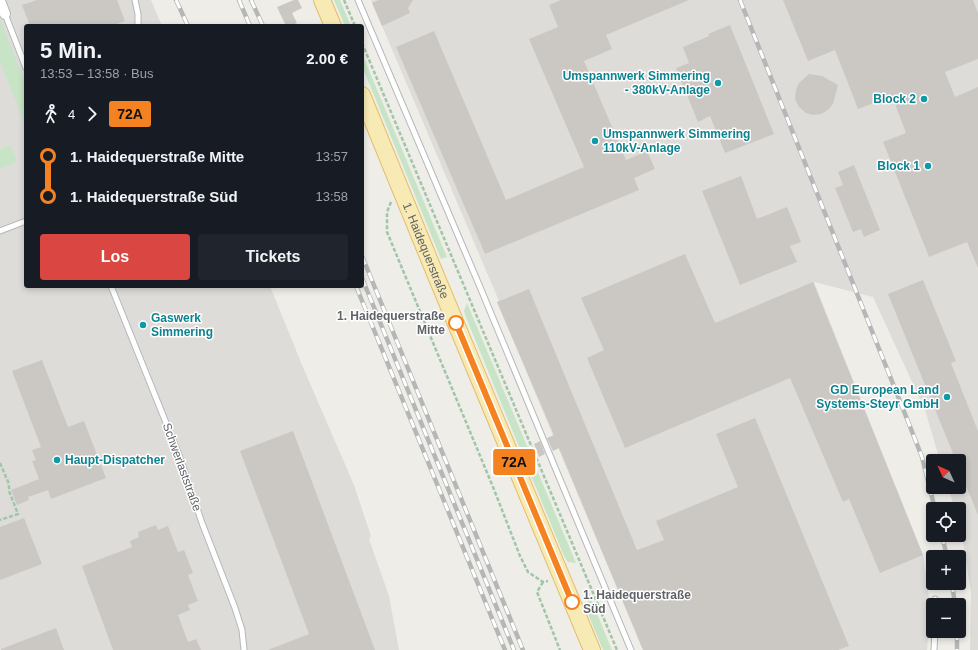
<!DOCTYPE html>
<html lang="de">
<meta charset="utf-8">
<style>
body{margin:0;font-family:Arial,sans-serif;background:#20242c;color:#f1f3f6;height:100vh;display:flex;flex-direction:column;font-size:15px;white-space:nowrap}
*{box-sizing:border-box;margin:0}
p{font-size:13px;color:#9ea1a6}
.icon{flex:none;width:22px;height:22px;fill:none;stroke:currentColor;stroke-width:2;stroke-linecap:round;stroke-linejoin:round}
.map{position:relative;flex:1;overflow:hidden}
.details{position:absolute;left:24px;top:24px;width:340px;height:264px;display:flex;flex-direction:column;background:#171b24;border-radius:4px;box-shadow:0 2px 6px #0003}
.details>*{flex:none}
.badge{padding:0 8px;border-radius:3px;font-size:14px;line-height:26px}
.needle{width:26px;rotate:314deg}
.fabs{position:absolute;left:926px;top:454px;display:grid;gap:8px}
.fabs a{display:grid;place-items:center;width:40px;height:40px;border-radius:4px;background:#171b24;box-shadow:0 2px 6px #0003;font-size:20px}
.map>.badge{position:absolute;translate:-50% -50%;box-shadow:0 0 0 2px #fff}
.legs{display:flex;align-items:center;gap:6px;height:44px;padding:0 16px;font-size:13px}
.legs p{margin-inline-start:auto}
.summary{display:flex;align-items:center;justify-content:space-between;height:68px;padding:0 16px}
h1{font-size:22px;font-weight:700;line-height:30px}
.action{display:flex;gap:8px;margin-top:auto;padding:8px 16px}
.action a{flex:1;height:46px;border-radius:4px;background:#da4642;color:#fff;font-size:16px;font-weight:700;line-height:46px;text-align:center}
.action a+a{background:#20242c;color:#f1f3f6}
ul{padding:0 16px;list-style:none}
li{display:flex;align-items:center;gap:14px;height:40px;font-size:15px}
li i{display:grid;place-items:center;width:6px;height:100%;margin:0 5px;background:currentColor}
li i::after{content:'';width:10px;height:10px;margin:-5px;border:3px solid;border-radius:50%;background:#171b24}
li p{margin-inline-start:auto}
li:first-child i{background:linear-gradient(#0000 50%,currentColor 0)}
li:last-child i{background:linear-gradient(currentColor 50%,#0000 0)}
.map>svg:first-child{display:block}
.industrial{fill:#dedcd9}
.green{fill:#c8e4c6}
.building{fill:#cbc8c4}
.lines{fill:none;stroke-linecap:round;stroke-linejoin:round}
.lane-casing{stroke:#b4b7ba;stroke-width:7}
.street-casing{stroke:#b4b7ba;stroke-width:12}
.primary-casing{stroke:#e5bd6a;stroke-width:18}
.path{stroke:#a0c5a9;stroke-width:2.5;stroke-dasharray:4 2;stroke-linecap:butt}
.lane{stroke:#fff;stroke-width:5}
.street{stroke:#fff;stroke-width:10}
.primary{stroke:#f8eab4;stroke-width:16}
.rail-casing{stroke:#b5b6b6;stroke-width:4.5}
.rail{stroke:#fff;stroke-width:3;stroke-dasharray:9;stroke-linecap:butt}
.line-1-casing{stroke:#fff;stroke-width:9}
.line-1{stroke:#f58220;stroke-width:6}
.culture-dot{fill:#0f9aa8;stroke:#fff;stroke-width:1.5}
.stop-1-dot{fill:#fff;stroke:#f58220;stroke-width:2}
.labels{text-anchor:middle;stroke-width:3;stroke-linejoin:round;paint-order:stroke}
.culture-label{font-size:12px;font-weight:bold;fill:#0d838f;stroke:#fff;text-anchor:end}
.street-label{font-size:12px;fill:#5f6266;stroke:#fff}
.stop-label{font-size:12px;font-weight:bold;fill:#5f6266;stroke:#fff;text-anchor:end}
</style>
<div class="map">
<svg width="978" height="650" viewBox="0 0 978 650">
<rect width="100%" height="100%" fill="#efede7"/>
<!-- industrial -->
<path class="industrial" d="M0 0H151L162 26H26V286H270L302 365 354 485 371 536 369 539 389 596 399 650H0Z
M371 0H978V650H970L971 593 962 534 959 524V509H955L948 487H959V461H940L925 410 873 297 814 282 923 555 928 589 930 614 927 650H643L497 302 499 301Z"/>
<!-- green -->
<path class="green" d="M334 0H340L351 26H345Z
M0 19 26 85V128L0 61Z
M363 56 447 257 441 259 362 66V58Z
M11 145 17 162 0 168V149Z
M467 303 576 563 568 562 564 556 465 315 464 311Z
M589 594 612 650H603L586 609 590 607 586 596Z"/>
<!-- building -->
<path class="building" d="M37 0H117L125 21 111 26H30L22 5Z
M294 0H298L302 8 292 13 297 23 291 26H286L277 7Z
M379 0H413L408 8 410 13 382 26 372 3Z
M561 0H689L606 35 612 49 584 61 626 160 647 151 655 169 634 178 639 190 485 254 396 47 434 31 506 200 584 167 529 39 558 27 549 5Z
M783 0H973L978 13V59L945 72 955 97 978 87V268L967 242 929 257 883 142 906 133 892 96 858 109 835 50 808 61Z
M730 25 774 134 725 153 710 116 698 122 676 68 689 63 683 47 709 36 708 34Z
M809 74 822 76 838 85 833 104 828 110 821 114 813 115 806 113 799 107 795 99 796 90 799 83Z
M854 165 880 230 864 237 861 229 853 232 835 188 843 185 838 172Z
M741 176 757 219 787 207 801 242 790 246 797 262 740 285 702 191Z
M685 254 715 323 813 282 923 555 880 573 849 499 843 502 790 378 625 448 587 358 604 350 581 298Z
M923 280 956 361 951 363 978 431V515L959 469V461H956L888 294Z
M529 289 637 550 664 540 656 521 738 487 716 434 755 418 849 646 838 650H643L559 448 553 451 547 438 554 435 497 302Z
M42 360 68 427 84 421 106 478 51 499 48 490 28 497 29 500 17 505 11 490 39 479 32 461 36 460 32 450 41 447 12 371Z
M293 431 375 650H268L309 634 240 451Z
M540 441 545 454 539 457 534 444Z
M24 518 42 564 0 580V527Z
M156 525 158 530 168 526 178 552 184 550 193 573 188 575 198 601 188 605 190 610 178 615 188 642 196 639 201 650H113L82 566 132 547 130 541 139 537 138 532Z
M56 628 64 650H1V649Z"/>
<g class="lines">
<defs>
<path id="lane" d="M135 0 138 14V26
M358 0 480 287 631 650
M5 14 26 68
M0 231 26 221
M111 286 179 455 202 523 235 608 242 630 244 650
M935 605V599
M934 650 935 631"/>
<path id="street" d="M0 1 5 14"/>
<g id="primary">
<path d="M322 0 333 26"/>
<path id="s1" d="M362 95 434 271 592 650"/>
</g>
</defs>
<!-- lane casing -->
<use href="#lane" class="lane-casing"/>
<!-- street casing -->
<use href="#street" class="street-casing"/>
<!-- primary casing -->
<use href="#primary" class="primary-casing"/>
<!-- path -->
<path class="path" d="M344 0 355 26
M362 43 617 650
M391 202 387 212V232L493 487 520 556 528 572 543 582 548 581
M0 463 9 484V491L18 514 0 520
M543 582 537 592 560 650"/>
<!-- lane -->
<use href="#lane" class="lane"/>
<!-- street -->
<use href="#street" class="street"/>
<!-- primary -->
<use href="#primary" class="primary"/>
<defs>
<path id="rail" d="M176 0 188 26
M239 0 250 26
M251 0 263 26
M740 0 911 429 922 457 935 509
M362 256 523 650
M362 278 514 650
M356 286 505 650
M942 535 947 557
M952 583 955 605
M957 631V650"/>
</defs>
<!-- rail casing -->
<use href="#rail" class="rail-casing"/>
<!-- rail -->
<use href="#rail" class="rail"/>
</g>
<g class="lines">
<defs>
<path id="line-1" d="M456 323 572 602"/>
</defs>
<!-- line-1 casing -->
<use href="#line-1" class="line-1-casing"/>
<!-- line-1 -->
<use href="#line-1" class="line-1"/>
</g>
<!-- markers -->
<g class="culture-dot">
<circle cx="718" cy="83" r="4"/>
<circle cx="924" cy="99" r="4"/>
<circle cx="595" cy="141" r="4"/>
<circle cx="928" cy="166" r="4"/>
<circle cx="143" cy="325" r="4"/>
<circle cx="947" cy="397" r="4"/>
<circle cx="57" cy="460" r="4"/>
</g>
<g class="stop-1-dot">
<circle cx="456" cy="323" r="7"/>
<circle cx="572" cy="602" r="7"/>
</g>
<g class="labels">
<!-- culture labels -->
<g class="culture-label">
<text x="710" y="80">Umspannwerk Simmering<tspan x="710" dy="14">- 380kV-Anlage</tspan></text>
<text x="916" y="103">Block 2</text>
<text x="603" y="138" text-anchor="start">Umspannwerk Simmering<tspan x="603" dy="14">110kV-Anlage</tspan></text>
<text x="920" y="170">Block 1</text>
<text x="151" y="322" text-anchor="start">Gaswerk<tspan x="151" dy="14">Simmering</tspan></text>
<text x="939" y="394">GD European Land<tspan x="939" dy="14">Systems-Steyr GmbH</tspan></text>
<text x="65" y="464" text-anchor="start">Haupt-Dispatcher</text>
</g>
<!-- street labels -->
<g class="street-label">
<text dy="4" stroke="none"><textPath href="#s1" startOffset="168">1. Haidequerstraße</textPath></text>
<text transform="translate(182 467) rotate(70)" y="4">Schwerlaststraße</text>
</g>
<!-- stop labels -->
<g class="stop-label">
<text x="445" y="320">1. Haidequerstraße<tspan x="445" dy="14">Mitte</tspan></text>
<text x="583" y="599" text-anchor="start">1. Haidequerstraße<tspan x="583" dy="14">Süd</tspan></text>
</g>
</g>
</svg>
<div class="fabs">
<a><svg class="needle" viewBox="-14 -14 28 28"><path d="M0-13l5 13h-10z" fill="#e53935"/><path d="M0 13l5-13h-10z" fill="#9ea1a6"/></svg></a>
<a><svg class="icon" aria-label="locate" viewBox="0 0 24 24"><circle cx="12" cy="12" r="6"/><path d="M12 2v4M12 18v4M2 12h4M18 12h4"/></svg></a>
<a>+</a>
<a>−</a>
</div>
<b class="badge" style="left:514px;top:462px;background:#f58220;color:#111">72A</b>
<section class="details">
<div class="summary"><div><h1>5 Min.</h1><p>13:53 – 13:58 · Bus</p></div><b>2.00 €</b></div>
<div class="legs"><svg class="icon" aria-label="walk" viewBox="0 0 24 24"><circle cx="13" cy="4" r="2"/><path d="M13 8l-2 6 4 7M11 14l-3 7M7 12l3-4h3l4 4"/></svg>4<svg class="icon" aria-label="forward" viewBox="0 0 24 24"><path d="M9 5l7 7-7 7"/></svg><b class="badge" style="background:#f58220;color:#111">72A</b></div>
<ul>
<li><i style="color:#f58220"></i><b>1. Haidequerstraße Mitte</b><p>13:57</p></li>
<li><i style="color:#f58220"></i><b>1. Haidequerstraße Süd</b><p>13:58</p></li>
</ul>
<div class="action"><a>Los</a><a>Tickets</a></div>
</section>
</div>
